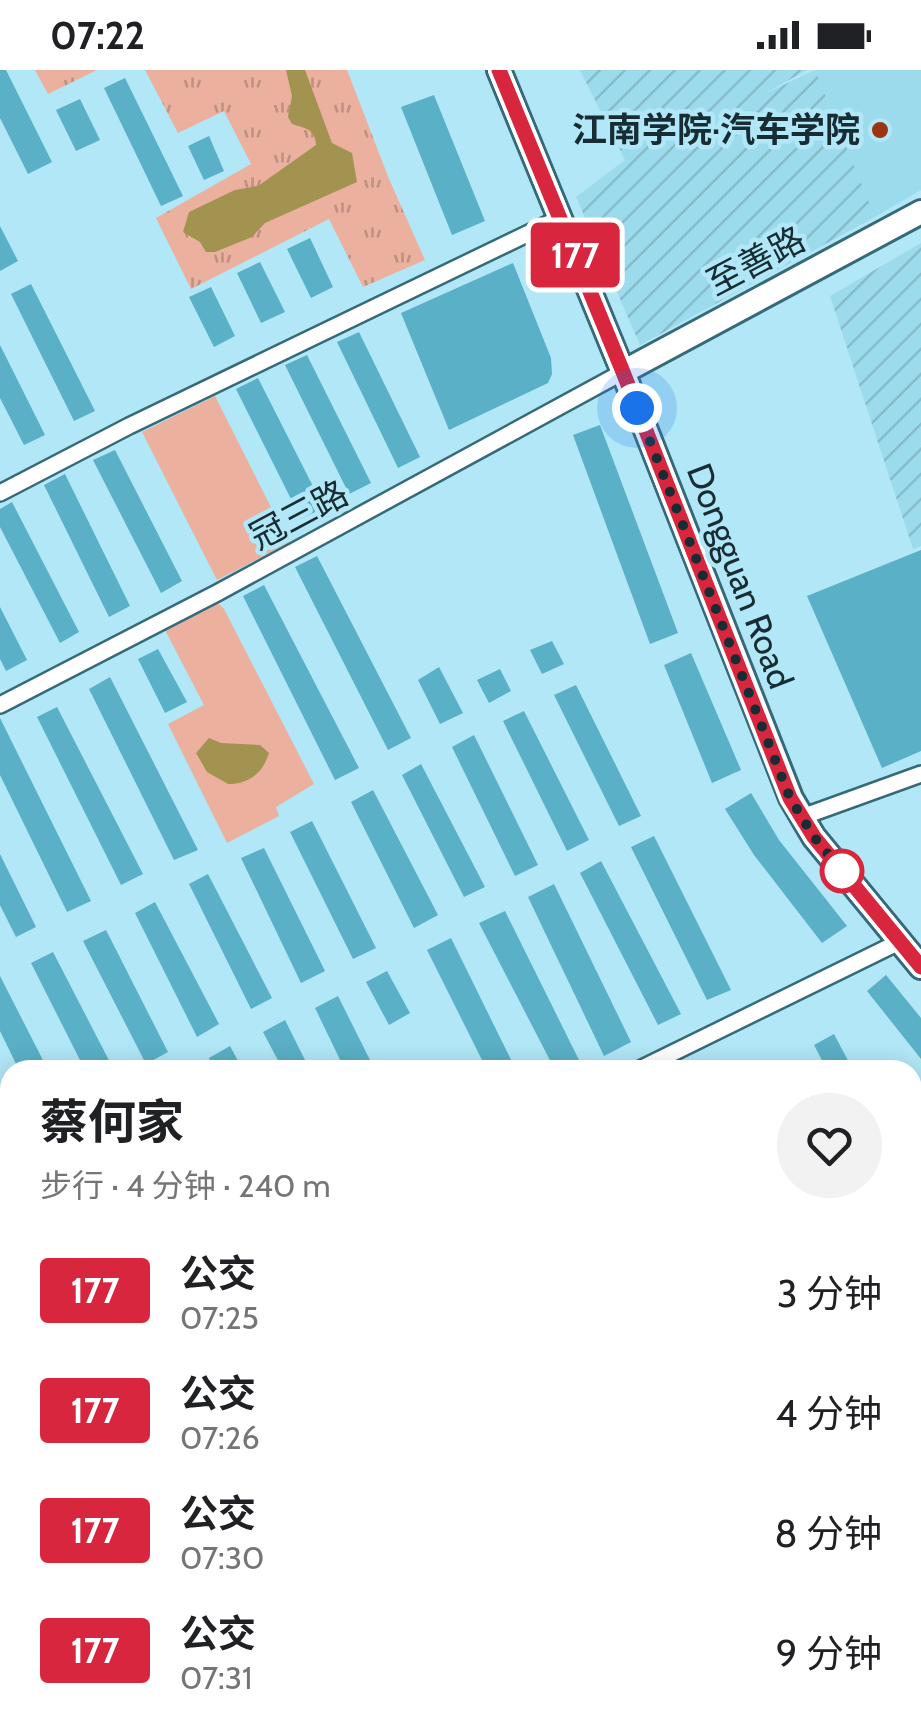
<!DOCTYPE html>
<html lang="zh">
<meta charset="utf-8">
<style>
body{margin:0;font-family:Cabin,"Noto Sans SC",sans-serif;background:#f2f2f2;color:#202124;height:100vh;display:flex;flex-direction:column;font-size:38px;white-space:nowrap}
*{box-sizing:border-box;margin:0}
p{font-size:32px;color:#757577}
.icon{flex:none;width:55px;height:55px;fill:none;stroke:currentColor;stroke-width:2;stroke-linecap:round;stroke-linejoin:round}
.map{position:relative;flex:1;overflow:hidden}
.drawer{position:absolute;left:0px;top:990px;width:922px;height:672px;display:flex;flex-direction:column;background:#fff;border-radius:30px 30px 0 0;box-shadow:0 5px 25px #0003}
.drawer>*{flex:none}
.badge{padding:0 20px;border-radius:8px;font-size:35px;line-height:65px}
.you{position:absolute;width:50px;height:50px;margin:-25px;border:8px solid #fff;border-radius:50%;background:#1a73e8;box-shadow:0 0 0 15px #1a73e833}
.map>.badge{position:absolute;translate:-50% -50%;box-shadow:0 0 0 5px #fff}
.round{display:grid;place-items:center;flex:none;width:105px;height:105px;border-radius:52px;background:#f2f2f2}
.headline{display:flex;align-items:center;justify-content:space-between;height:170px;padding:0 40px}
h1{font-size:48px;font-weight:700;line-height:75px}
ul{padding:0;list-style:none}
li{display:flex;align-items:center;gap:30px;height:120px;padding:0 40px}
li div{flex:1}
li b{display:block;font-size:38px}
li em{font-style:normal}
li .badge{min-width:110px;font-weight:700;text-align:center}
.status{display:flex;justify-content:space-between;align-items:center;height:70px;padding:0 50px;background:#fff;direction:ltr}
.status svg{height:28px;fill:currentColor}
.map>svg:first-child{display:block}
.built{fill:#9cdbec}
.industrial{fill:url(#industrial-furrows)}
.green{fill:#ebb09e}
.park{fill:url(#park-tufts)}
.water{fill:#a29351}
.building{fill:#5ab0c6}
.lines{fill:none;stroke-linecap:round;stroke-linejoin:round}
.street-casing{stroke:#376a78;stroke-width:20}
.secondary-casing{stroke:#376a78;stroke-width:28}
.street{stroke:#fff;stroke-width:15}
.secondary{stroke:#fff;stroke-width:22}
.line-casing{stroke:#fff;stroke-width:22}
.line{stroke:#d7263d;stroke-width:15}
.walk{stroke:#172d33;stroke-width:10;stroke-dasharray:0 18}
.poi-dot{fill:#9b3413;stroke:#b1e7f6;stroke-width:4}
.stop-dot{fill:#fff;stroke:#d7263d;stroke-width:5}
.labels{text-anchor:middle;stroke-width:9;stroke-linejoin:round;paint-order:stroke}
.poi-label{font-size:35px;font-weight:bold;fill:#172d33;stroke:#b1e7f6;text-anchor:end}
.street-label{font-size:35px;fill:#172d33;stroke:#b1e7f6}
</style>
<div class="status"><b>07:22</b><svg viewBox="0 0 49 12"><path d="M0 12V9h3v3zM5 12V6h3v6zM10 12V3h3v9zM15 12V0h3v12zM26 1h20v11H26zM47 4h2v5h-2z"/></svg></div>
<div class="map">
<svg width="921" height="1662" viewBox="0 0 921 1662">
<defs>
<pattern id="industrial-furrows" width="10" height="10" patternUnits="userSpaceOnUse" patternTransform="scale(2.5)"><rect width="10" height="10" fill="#9cdbec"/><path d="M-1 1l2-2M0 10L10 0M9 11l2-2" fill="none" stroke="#86bccb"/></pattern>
<pattern id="park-tufts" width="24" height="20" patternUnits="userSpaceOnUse" patternTransform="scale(2.5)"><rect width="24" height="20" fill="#ebb09e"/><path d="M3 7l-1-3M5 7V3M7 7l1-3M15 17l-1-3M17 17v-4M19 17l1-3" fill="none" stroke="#bd9081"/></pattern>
</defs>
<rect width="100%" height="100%" fill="#b1e7f6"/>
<!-- built -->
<path class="built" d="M815 0H921V120L875 147Z"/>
<!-- industrial -->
<path class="industrial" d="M580 0H807L762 25 815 0 875 147 640 275 576 127 625 90Z
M921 173V476L913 479 830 226Z"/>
<!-- green -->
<path class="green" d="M215 326 289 473 217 510 142 362Z
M217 532 224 539 314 714 276 737 279 746 227 773 168 654 204 635 165 560Z
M921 1301V1450L915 1452 912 1449V1305Z"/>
<!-- park -->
<path class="park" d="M35 0H97L48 24Z
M145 0H347L389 109 425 190 363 217 329 149 191 219 156 148 251 94 224 41 178 63Z"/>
<!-- water -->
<path class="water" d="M286 0H305L332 73 352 83 357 112 265 153 252 167 215 182H206L200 172 183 162 189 142 235 120 258 116 316 75C315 58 306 59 292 54L288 47 292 26Z
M209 668 221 673 260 675 269 683C263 703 249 714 228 714L207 702 196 683Z"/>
<!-- building -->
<path class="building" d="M0 0H6L52 92 28 104 0 48Z
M125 8 183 126 161 136 104 18Z
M434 25 485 151 452 165 401 37Z
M80 29 100 70 76 81 56 40Z
M209 66 224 101 204 110 188 76Z
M0 156 18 191 0 201Z
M310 168 333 217 311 228 287 179Z
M260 192 285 242 261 253 237 203Z
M513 193 551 288 552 304 548 313 449 360 401 243Z
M31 214 95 341 74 351 11 224Z
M211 217 235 266 214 277 189 227Z
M359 262 420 387 398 398 337 272Z
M0 275 45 365 24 375 0 328Z
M307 285 371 413 349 424 285 295Z
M258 308 324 438 301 449 236 319Z
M600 355 678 563 650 574 573 365Z
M115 380 182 511 161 523 93 390Z
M65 404 130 536 109 547 44 415Z
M12 432 79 562 60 573 0 457V439Z
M921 480V681L882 698 807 526Z
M317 486 411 668 388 680 295 497Z
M264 515 359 698 335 710 243 526Z
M0 537 27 590 6 601 0 589Z
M552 571 564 594 542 604 530 580Z
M158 579 187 632 165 643 138 589Z
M691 583 741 700 712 713 664 595Z
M439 597 463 643 440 654 418 610Z
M500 599 511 621 489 633 477 610Z
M110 607 198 780 174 790 89 619Z
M576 615 641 746 619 756 554 625Z
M57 637 143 804 121 815 37 647Z
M524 641 589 770 567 781 503 651Z
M0 648 91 831 67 842 0 705Z
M474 665 538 795 515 806 452 677Z
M421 694 485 817 464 827 402 705Z
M373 720 438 845 414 858 351 732Z
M751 723 779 770 847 856 822 873 754 785 725 739Z
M312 751 376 878 353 889 290 762Z
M654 766 731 920 707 930 631 777Z
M264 778 325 901 301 913 241 788Z
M0 784 36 857 16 867 0 835Z
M601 791 681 944 658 955 580 803Z
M208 804 272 928 251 939 189 814Z
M554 814 631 972 604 986 528 827Z
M155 832 219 954 197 967 135 843Z
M505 841 582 996 574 1000H555L479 853Z
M106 860 168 982 146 994 83 871Z
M451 868 516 1000H487L427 880Z
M53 882 114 1000H85L31 893Z
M387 901 410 943 389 955 366 912Z
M886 905 921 948V989L867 921Z
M0 906 48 1000H19L0 961Z
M338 926 375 1000H345L315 938Z
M285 950 310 1000H283L263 962Z
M834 964 853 1000H827L814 975Z
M230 976 243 1000H215L209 988Z"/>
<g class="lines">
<defs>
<path id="street" d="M0 423 129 356 560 148
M0 635 217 523 623 302
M802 747 921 704
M638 1000 901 871
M912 1609 921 1620"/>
<path id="secondary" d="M499 0 623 302 791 728 814 767 921 897
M623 302 921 142
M912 1248 921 1244
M912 1270 921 1266
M467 1652 473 1662
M490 1652 496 1662
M95 1662 112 1652
M135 1662 152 1652"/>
</defs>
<!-- street casing -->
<use href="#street" class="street-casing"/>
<!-- secondary casing -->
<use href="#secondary" class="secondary-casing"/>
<!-- street -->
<use href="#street" class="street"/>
<!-- secondary -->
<use href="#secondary" class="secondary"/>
</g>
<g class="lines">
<defs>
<path id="line" d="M499 0 623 302 790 728 814 767 921 897"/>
</defs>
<!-- line casing -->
<use href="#line" class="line-casing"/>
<!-- line -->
<use href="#line" class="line"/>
<!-- walk -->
<path class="walk" d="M637 338 790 728 814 767 842 801"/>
</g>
<!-- markers -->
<circle class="poi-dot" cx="880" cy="60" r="10"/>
<circle class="stop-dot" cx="842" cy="801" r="20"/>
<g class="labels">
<!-- poi labels -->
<g class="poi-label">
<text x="860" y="72">江南学院·汽车学院</text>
</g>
<!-- street labels -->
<g class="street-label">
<text transform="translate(756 191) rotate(-28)" y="12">至善路</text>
<text transform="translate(299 445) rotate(-28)" y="12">冠三路</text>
<text transform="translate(740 506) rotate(69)" y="12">Dongguan Road</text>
</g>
</g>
</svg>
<div class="you" style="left:637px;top:338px"></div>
<b class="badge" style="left:575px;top:185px;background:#d7263d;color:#fff">177</b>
<section class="drawer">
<div class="headline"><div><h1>蔡何家</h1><p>步行 · 4 分钟 · 240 m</p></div><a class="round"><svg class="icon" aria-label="heart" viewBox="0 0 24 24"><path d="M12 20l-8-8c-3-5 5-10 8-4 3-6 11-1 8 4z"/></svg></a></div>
<ul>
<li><span class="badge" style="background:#d7263d;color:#fff">177</span><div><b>公交</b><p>07:25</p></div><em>3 分钟</em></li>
<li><span class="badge" style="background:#d7263d;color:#fff">177</span><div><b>公交</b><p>07:26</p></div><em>4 分钟</em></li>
<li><span class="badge" style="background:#d7263d;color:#fff">177</span><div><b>公交</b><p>07:30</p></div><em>8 分钟</em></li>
<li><span class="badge" style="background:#d7263d;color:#fff">177</span><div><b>公交</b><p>07:31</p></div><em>9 分钟</em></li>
</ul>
</section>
</div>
